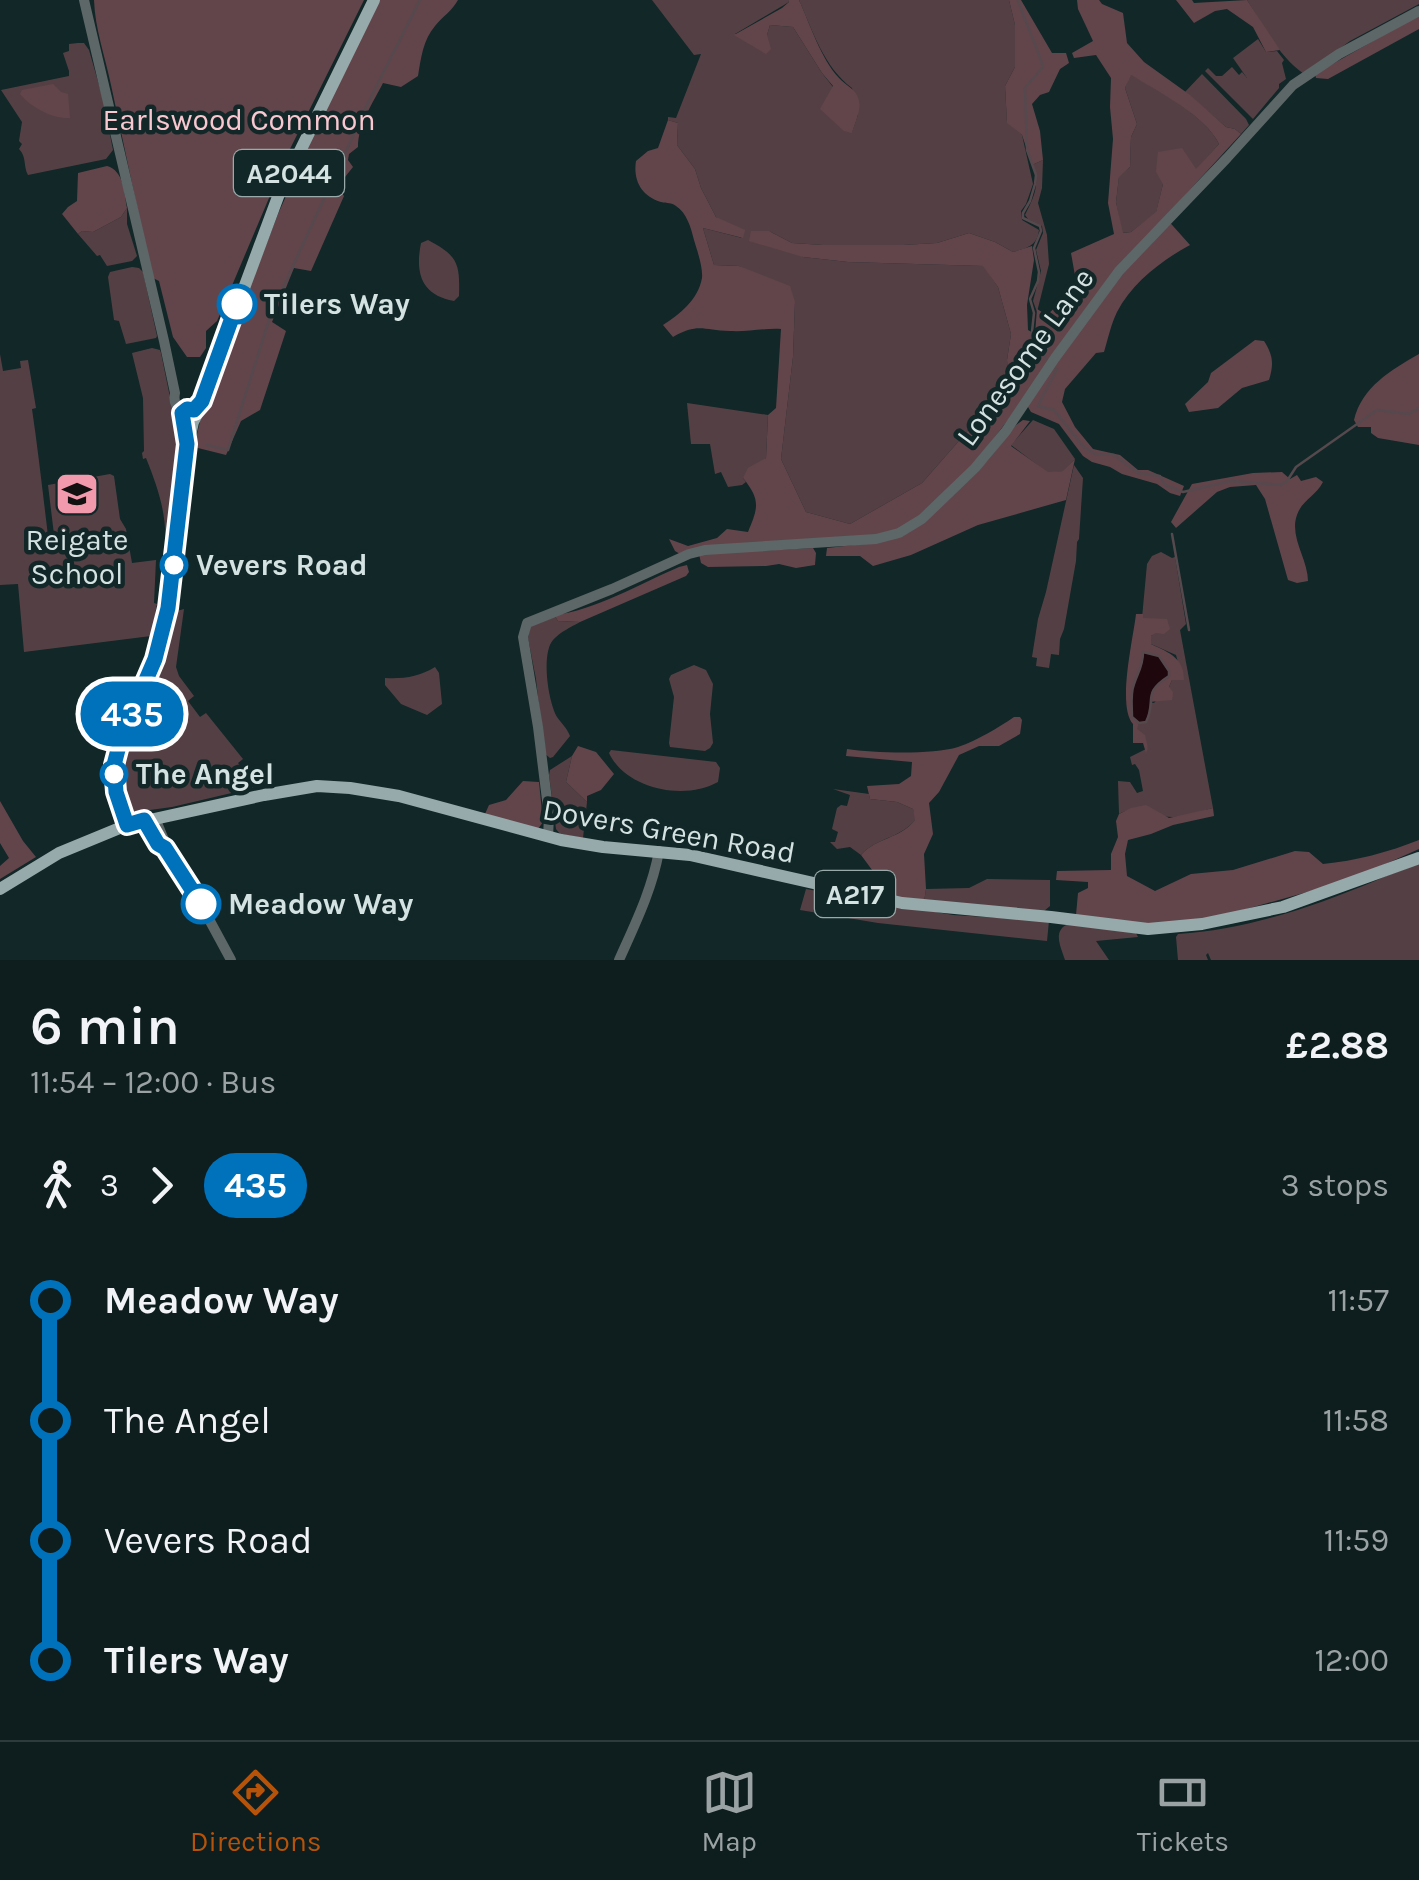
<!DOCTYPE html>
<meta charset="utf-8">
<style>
body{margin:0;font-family:Karla,sans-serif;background:#172627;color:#f1f3f6;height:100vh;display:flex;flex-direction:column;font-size:38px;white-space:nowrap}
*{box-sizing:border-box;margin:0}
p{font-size:32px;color:#9ba2a4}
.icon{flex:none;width:55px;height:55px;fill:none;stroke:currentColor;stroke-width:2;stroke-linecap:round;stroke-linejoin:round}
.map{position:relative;height:960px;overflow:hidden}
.drawer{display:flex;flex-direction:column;background:#0e1d1e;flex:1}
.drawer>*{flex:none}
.badge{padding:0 20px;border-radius:32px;font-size:35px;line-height:65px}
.map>.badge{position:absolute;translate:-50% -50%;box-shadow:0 0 0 5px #fff}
.legs{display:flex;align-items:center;gap:15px;height:110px;padding:0 30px;font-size:32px}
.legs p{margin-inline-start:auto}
.head{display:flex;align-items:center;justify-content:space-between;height:170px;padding:0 30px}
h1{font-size:55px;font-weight:600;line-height:75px}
ul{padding:0 30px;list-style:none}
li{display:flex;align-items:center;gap:35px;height:120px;font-size:38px}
li i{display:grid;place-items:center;width:15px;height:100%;margin:0 12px;background:currentColor}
li i::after{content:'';width:25px;height:25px;margin:-12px;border:8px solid;border-radius:50%;background:#0e1d1e}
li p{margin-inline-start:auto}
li:first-child i{background:linear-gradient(#0000 50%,currentColor 0)}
li:last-child i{background:linear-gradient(currentColor 50%,#0000 0)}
.dock{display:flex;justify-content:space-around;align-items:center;height:140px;border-top:2px solid #2e3b3c;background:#0e1d1e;font-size:28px;color:#9ba2a4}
.dock a{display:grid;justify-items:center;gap:5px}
.dock .selected{color:#b45309}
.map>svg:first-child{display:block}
.green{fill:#544044}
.forest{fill:#62454b;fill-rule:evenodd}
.water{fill:#1e070d;stroke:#55494d;stroke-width:2.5}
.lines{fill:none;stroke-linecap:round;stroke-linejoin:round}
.stream{stroke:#55494d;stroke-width:2.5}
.tertiary{stroke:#5d6767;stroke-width:10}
.primary{stroke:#96aaab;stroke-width:12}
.line-1-casing{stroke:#fff;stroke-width:22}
.line-1{stroke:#0072bc;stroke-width:15}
.stop-1-dot{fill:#fff;stroke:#0072bc;stroke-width:5}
.labels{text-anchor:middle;stroke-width:9;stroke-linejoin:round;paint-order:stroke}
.shield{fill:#122728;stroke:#9aaaaa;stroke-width:2.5}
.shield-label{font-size:28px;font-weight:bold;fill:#d5e2e2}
.park-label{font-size:30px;fill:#f8c7d0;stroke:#122728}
.stop-label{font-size:30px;font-weight:bold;fill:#d5e2e2;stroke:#122728;text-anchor:start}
.street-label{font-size:30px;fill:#d5e2e2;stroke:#122728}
.poi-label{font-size:30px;fill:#d5e2e2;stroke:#122728}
</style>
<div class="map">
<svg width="1419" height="960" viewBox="0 0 1419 960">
<rect width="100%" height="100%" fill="#122728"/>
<!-- green -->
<path class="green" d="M652 0H788L789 2 735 34 767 35 770 25 793 27 822 73 833 87 852 132 858 115 852 88C824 67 813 32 799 0H1009L1015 25V67L1005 86 1007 122 1022 135 1033 184 1026 204 1021 211 1022 220 1039 230C1037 246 1027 248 1013 252L995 242 969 233 937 243 903 245H823L792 243 769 231 803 257 848 262 984 266 998 287 1011 334 1007 360 1009 388 1007 401 979 418 922 483 850 524 806 512 781 459 793 357 795 302 739 266 714 265 703 228 742 238 716 217 701 188 695 169 677 145 678 123 668 120V117L676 118 701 54 694 55Z
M1247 0H1419V4L1350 41 1304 74C1279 57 1263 25 1247 0Z
M1258 39 1266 52 1277 51 1284 60 1282 63 1286 79 1279 84V88L1253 119 1205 71 1208 68 1216 76H1222L1232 67 1239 75 1242 72 1247 78 1233 58Z
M78 43H84L89 50 105 106 102 110 106 115 113 150 106 159 28 175C23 166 27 157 19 149L22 144 19 141 22 122 1 90 69 76V71L63 53 69 51V44Z
M1130 74C1157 90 1206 116 1219 144L1196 170 1163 184 1156 213 1131 232 1122 233 1116 202 1119 176 1130 167 1131 137 1137 124 1125 88Z
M1202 74 1246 119 1249 125 1241 134 1235 129 1226 127 1185 92Z
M1043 160 1042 188 1038 203 1047 235 1049 264 1037 312 1033 301 1041 271 1036 250 1043 233 1042 226 1028 219 1025 215C1034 197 1041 183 1032 165Z
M127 208V224L137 256 132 261 107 266 100 255 97 256 78 234 82 231 93 232 121 217Z
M428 240C458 256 460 263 459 296L454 301C421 295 415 273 421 243Z
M132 267 139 268 143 272 157 336 156 338 126 344 119 321 114 320 108 277 110 272Z
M152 348 160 350 161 353 173 412 181 431 170 536 167 545H165C167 514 158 488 146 458L143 459 142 453 144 451 143 398 132 353Z
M0 354 3 371 21 368 20 361 28 360 36 408 32 409C39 457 44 504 50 552L56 551 48 485 110 474 114 476 120 519 126 529 132 563 156 560 154 603 157 604 151 636 24 652 18 584 0 585Z
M687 403 768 415 766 458 743 478 746 482 742 485 728 487 721 472 715 474 710 444H691Z
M1033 420 1054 429 1075 459 1064 471 1048 473 1011 445Z
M1074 465 1083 478 1079 539 1077 542 1076 561 1064 629 1060 639 1059 655 1051 654 1049 668 1036 666 1037 658 1032 657 1038 619 1046 592Z
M1161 552 1172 558 1175 557 1186 624 1180 630 1213 808C1200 811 1186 817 1173 817 1150 817 1146 800 1119 814L1118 781 1130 782 1137 793 1143 791 1139 770 1135 764 1132 765 1130 757 1148 748 1136 729 1139 723 1145 722 1149 717V702L1154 703 1169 687 1172 680H1183L1176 655 1151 644V636L1155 633 1142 618 1147 564 1152 556Z
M184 609 176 667 179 676 194 696 188 701 200 717 206 713 243 759 238 763 246 773 251 770 260 784 257 787 172 807 135 812C100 773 144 704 159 665 165 647 169 630 173 612Z
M554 615 558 621 580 622C571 627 560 632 553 640 541 654 548 701 557 717 562 724 567 728 570 736L553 757 550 758 544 753 536 679 528 638 530 626Z
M694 665 706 670 713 684 710 714 713 743 710 748 705 751 670 747 669 743 674 697 669 679 671 675Z
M435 667 439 673 442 704 427 715 401 704 385 685V678C403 679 419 677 435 667Z
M611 750 716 762 720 768 718 782C684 801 626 789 609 753Z
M572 756 566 782 587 802 583 838 560 834 556 829 549 775 550 770Z
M833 789 869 794 870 799 897 802 913 809 916 819C900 839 877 837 861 855L850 847 837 849 830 842H835L838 832 832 829 837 808 841 805 847 806 850 795Z
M1419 863V960H1211L1208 953 1206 955 1208 960H1178L1176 937 1178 934C1245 930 1313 907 1375 881 1389 874 1405 870 1419 863Z
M987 879 1050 880V906L1044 911 924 902 926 889 969 888Z
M806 889 953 915 1049 921 1047 941 878 923 800 910Z
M1068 924 1136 933 1138 937 1096 941 1109 960H1065C1061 947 1052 931 1068 924Z"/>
<!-- forest -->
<path class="forest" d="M94 0H364L288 153 217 321 206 331V348L200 357H187L173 337 159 281 153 278C138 214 125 149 111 85 105 56 95 29 94 0Z
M380 0H458C452 11 443 16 435 26 423 40 421 58 418 76L401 87 383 83C373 103 358 124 358 147L349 154 348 160 353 167 337 187 344 196 311 271 294 268 272 322 286 331 260 410 241 421 226 455 194 447 203 409 278 214 327 105Z
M788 0H799C810 24 821 59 839 78 846 86 857 89 859 101 861 111 855 123 852 133L844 131 820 109 833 86 822 73 793 27 770 25 767 35 771 49 766 54 734 35 782 8 789 2Z
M1009 0H1021L1052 53H1066L1069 63 1060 69 1049 92 1040 95 1032 104 1040 131 1043 160 1032 165 1022 135 1007 123 1005 86 1015 67V25Z
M1077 0H1099L1102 4 1123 13 1127 43 1144 62 1190 95 1226 127 1235 129 1241 134 1165 217 1190 245C1162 260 1132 283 1117 312 1111 324 1108 339 1104 352L1096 353 1065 389 1062 402 1075 427 1093 449 1120 455 1138 470H1148L1184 486 1180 496 1170 493 1157 484 1122 474 1110 467 1092 462 1083 456 1059 424 1031 412 1028 407 1017 408C988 446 938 515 893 531 874 538 853 537 833 539 782 542 730 540 680 554L675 551 669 539 688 546 717 538 727 529 748 532C758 508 761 500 743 478L748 468 766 458 768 415 776 408 781 329C765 328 747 332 730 331 704 331 699 322 673 337L663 325C679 315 698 300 702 278 703 267 697 250 694 240 691 228 687 213 676 206 671 202 668 204 661 202 641 196 633 180 636 161L648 151 658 148 668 120 678 123 677 145 695 169 701 188 716 217 745 230 743 238 703 228 714 265 739 266 790 286 795 302 793 357 781 459 806 512 850 524 922 483 979 418 1007 401 1009 388 1007 360 1011 334 998 287 983 266 848 262 803 257 749 241 751 231H769L792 243 823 245H903L937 243 969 233 995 242 1013 252 1032 246 1034 260 1027 305 1028 330 1035 334 1037 309 1047 315 1077 287 1071 253 1114 234 1108 203 1113 139 1110 107 1111 78 1096 55 1074 58 1072 53 1093 41 1078 9ZM1131 75C1157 91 1206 116 1219 144L1196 169 1182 148 1158 152 1156 172 1163 184 1156 212 1131 232 1123 233 1116 202 1119 177 1130 167 1131 137 1137 124 1125 88Z
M1176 0H1192L1194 3 1247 0 1280 50 1266 52 1253 27 1227 9 1215 11 1194 23Z
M1419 15V29L1328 79 1316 78 1315 74Z
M53 84 61 92 68 94 70 118C53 119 32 108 20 94L22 90Z
M107 166C124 171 124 192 127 208L121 217 93 232 82 231 78 234 62 214 68 207 77 201 78 173Z
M1255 340 1264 341C1273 355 1274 364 1269 380L1242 388 1218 408 1189 412 1185 404 1208 382 1211 373Z
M1419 354V445L1378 438 1371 433V427H1358L1354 420C1362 387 1391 370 1419 354Z
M1023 420 1030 421 1011 446 1048 472 1063 471 1075 459 1066 500 978 525 911 555 873 566 860 556H826L827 548 872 543 900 536 988 460 1016 425Z
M1282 472 1290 479 1297 475 1301 481 1316 477 1323 482C1316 496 1302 500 1297 515 1289 537 1308 559 1308 581L1297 583 1288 580 1265 499 1256 485 1230 487 1217 492 1176 528 1171 522 1192 484 1253 473Z
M813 548 816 553 815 565 796 568 779 564 766 566 708 567 701 563 699 554Z
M687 565 689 572 686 576 580 622 558 621 554 615C594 611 641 583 679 567Z
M1136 614H1143V618L1167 619 1170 629 1164 634 1156 633 1151 636V644C1170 653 1184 658 1184 680H1172L1169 687 1173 692 1172 700 1149 702 1153 688 1169 677 1166 665 1143 662 1132 717 1139 723 1137 729 1145 735 1148 748 1146 753 1143 743H1133V724C1117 706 1133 640 1136 614Z
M1014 717H1020L1022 720 1020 734 999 746H979L959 755 939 792 929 803 933 834 924 854 926 889 924 902 892 897 861 855C877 837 900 839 915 820L913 809 897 802 870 799 867 786 899 784 911 776 912 762 846 756 847 749C874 753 932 755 958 747 978 740 998 728 1014 717Z
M578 746 596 752 614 774 601 790 587 796V802L566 782 572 756Z
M523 781 539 782 543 822 538 829 485 814 489 805 506 800Z
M0 801 23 841 36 857 0 879V866L9 858 0 843Z
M1146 805 1169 818 1213 808 1214 816 1173 825 1151 834 1128 840 1125 854 1127 876 1155 891 1191 874 1233 870 1295 851 1309 852 1323 864C1355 861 1389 852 1419 840V849L1363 874 1325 887 1218 917 1146 925 1076 915 1078 893 1088 888V882L1056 880 1057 871 1111 870V854L1118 837 1116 821 1119 814 1131 808Z"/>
<!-- water -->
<path class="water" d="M1143 652 1159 656 1169 671V676C1141 694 1157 700 1146 722L1139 723 1132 717C1132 706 1130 694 1134 684 1138 672 1143 666 1143 652Z"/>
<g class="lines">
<!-- stream -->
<path class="stream" d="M1018 0C1025 23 1036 43 1043 67L1025 88 1027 150 1036 175 1035 184 1030 201 1023 213V218L1040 226 1041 231 1034 248 1039 272 1038 281 1030 299 1034 313 1031 341 1048 361
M358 123 420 0
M274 307 354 134
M1054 367 1057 369 1038 406 1054 410 1084 447 1095 454 1114 455 1138 473 1160 476 1165 485 1183 492 1231 481 1281 485 1287 481 1296 467 1377 410 1409 414 1419 408
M207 445 228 450 271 314
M1172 534 1189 630"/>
<!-- tertiary -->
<path class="tertiary" d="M84 0 164 341 175 393C173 402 176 408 183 413
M155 818 164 840 165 848
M144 820 159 844 165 848 204 910 231 960
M548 837 549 816 538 727 523 637 527 623 612 589 689 554 705 550 876 539 899 533 922 519 975 468 1006 431 1055 358 1119 271 1227 158 1293 85 1339 54 1419 11
M619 960C635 924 652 890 659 851"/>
<!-- primary -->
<path class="primary" d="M194 410 202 401 279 194 374 0
M185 436 183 413 187 409 194 410
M127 825 114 782 116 754 146 683 162 636 174 565 186 454 193 422 196 416 194 410
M0 889 59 853 127 825 264 795 317 786 350 788 399 796 561 840 603 847 690 855 902 903 1051 917 1148 929 1202 924 1283 907 1419 858"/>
</g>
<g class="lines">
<defs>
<path id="line-1" d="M201 904 165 848 158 844 144 820 127 825 116 792 114 765 121 738 155 659 168 608 187 444 182 413 187 409 194 410 202 401 237 304"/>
</defs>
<!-- line-1 casing -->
<use href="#line-1" class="line-1-casing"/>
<!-- line-1 -->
<use href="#line-1" class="line-1"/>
</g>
<!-- icons -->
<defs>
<symbol id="school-square" viewBox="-11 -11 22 22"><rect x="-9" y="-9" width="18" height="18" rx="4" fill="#f29aad" stroke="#122728"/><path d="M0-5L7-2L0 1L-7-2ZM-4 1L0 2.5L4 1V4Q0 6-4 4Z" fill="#111"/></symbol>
</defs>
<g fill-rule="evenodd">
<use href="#school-square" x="52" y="469" width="50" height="50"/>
</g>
<!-- markers -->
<g class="stop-1-dot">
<circle cx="237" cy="304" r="18"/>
<circle cx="174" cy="565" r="12"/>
<circle cx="114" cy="774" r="12"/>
<circle cx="201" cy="904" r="18"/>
</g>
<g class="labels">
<!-- shield labels -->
<g class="shield">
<rect x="234" y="150" width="110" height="46" rx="8"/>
<rect x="815" y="871" width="80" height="46" rx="8"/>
</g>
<g class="shield-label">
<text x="289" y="183">A2044</text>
<text x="855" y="904">A217</text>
</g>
<!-- park labels -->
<g class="park-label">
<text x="239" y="130">Earlswood Common</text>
</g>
<!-- stop labels -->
<g class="stop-label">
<text x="264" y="314">Tilers Way</text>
<text x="196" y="575">Vevers Road</text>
<text x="136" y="784">The Angel</text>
<text x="228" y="914">Meadow Way</text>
</g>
<!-- street labels -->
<g class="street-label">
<text transform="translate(1025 357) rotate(-54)" y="10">Lonesome Lane</text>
<text transform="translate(669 831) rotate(10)" y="10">Dovers Green Road</text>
</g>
<!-- poi labels -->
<g class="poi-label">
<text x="77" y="550">Reigate<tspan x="77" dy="34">School</tspan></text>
</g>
</g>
</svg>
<b class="badge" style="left:132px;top:714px;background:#0072bc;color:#fff">435</b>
</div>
<section class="drawer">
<div class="head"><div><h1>6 min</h1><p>11:54 – 12:00 · Bus</p></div><b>£2.88</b></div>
<div class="legs"><svg class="icon" aria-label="walk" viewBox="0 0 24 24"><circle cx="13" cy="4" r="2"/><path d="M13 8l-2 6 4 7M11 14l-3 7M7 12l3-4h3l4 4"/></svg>3<svg class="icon" aria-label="forward" viewBox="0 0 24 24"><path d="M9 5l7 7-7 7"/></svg><b class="badge" style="background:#0072bc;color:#fff">435</b><p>3 stops</p></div>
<ul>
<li><i style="color:#0072bc"></i><b>Meadow Way</b><p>11:57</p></li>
<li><i style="color:#0072bc"></i><span>The Angel</span><p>11:58</p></li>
<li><i style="color:#0072bc"></i><span>Vevers Road</span><p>11:59</p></li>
<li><i style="color:#0072bc"></i><b>Tilers Way</b><p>12:00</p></li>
</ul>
</section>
<nav class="dock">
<a class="selected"><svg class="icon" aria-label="directions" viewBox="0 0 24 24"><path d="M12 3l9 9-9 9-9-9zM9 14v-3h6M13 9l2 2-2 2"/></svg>Directions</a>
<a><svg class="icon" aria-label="map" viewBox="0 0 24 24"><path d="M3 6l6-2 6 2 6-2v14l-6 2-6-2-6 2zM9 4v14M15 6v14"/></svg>Map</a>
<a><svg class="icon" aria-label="tickets" viewBox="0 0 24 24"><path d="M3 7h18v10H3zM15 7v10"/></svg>Tickets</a>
</nav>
